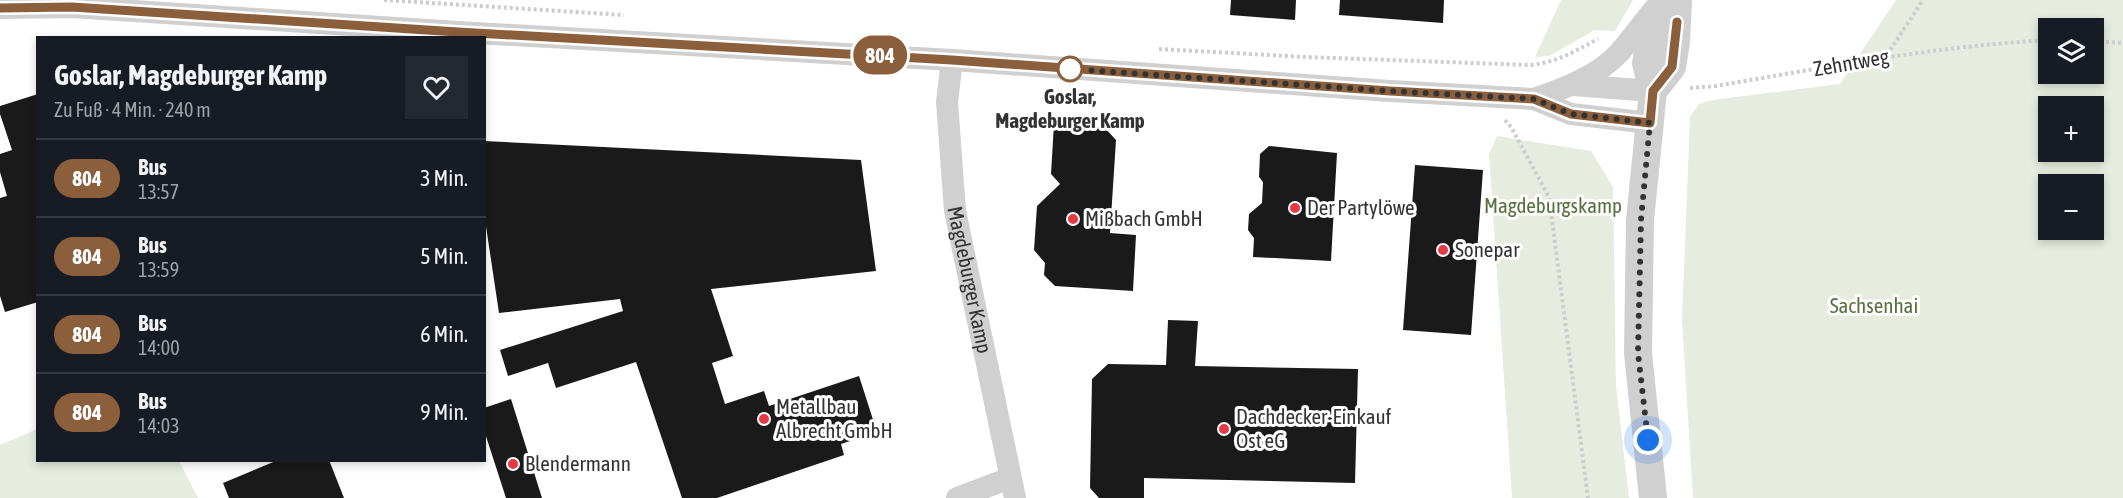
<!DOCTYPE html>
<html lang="de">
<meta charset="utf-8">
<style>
body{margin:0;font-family:"Asap Condensed",sans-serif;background:#242831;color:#f1f3f6;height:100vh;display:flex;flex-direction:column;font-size:22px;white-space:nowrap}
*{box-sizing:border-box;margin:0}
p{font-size:20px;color:#9ea1a6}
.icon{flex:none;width:33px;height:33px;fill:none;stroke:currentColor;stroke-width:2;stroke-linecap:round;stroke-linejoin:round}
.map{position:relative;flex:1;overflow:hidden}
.sheet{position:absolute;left:36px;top:36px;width:450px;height:426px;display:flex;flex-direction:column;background:#171b24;border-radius:0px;box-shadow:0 3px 9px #0003}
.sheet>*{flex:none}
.badge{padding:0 12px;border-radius:20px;font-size:21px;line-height:39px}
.controls{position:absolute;left:2038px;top:18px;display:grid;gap:12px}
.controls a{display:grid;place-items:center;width:66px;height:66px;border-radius:0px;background:#171b24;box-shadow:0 3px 9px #0003;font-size:30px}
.you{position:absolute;width:30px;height:30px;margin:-15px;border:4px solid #fff;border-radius:50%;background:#1a73e8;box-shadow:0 0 0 9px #1a73e833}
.map>.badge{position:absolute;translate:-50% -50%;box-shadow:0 0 0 3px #fff}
.round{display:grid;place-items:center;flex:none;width:63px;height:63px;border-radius:0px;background:#242831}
.summary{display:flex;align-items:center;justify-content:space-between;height:102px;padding:0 18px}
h1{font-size:28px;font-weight:700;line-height:45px}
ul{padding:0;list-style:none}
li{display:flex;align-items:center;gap:18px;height:78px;padding:0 18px;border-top:2px solid #363941}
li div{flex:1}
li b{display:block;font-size:22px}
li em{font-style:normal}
li .badge{min-width:66px;font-weight:700;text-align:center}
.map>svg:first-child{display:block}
.green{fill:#e6ecdf;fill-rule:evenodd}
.building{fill:#1a1a1a}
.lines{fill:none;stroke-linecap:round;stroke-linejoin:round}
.path{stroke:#cdcdcd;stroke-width:4;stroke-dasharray:3 3;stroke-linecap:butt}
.minor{stroke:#d0d0d0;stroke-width:22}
.tertiary{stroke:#d0d0d0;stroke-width:28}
.line-casing{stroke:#fff;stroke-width:14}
.line{stroke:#8b5e3c;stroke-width:9}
.walk{stroke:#333;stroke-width:6;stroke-dasharray:0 10.8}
.stop-dot{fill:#fff;stroke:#8b5e3c;stroke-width:3}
.poi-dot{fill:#e63946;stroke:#fff;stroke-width:2}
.labels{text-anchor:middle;stroke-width:6;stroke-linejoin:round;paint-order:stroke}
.street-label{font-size:21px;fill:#333;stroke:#fff}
.stop-label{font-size:21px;font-weight:bold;fill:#333;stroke:#fff}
.park-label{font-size:21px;fill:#56703f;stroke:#fff}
.poi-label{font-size:21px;fill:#333;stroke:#fff;text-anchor:start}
</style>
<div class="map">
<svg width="2123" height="498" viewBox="0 0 2123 498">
<rect width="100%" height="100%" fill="#fff"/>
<!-- green -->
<path class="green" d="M1561 0H1633L1615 31 1595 30 1549 56 1535 57Z
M1896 0H2123V498H1693L1682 320 1690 117 1699 104 1712 100 1840 84ZM2094 28V74H2049V28ZM2094 106V152H2049V106ZM2049 184H2094V230H2049Z
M1497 136 1591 151 1613 187 1616 386 1629 498H1512L1489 154Z
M37 429 38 460 179 461 198 498H0V445Z"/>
<!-- building -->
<path class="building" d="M1231 0H1296L1295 20 1230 15Z
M1340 0H1444L1443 23 1339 15Z
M38 94V302L5 312 0 296V198L7 196 0 172V154L12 150 0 114V106Z
M1054 124 1104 127 1116 140 1110 233 1136 235 1133 291 1055 286 1044 275 1045 263 1034 250 1037 206 1060 184 1051 174Z
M484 141 861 160 876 271 711 289 733 356 712 363 725 404 764 391 769 406 859 376 877 432 841 444 844 455 717 498H682L636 362 556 388 548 363 508 376 500 350 623 311 620 299 499 313 484 213Z
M1269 146 1337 153 1331 261 1253 257 1254 238 1248 230 1249 214 1262 203 1263 182 1259 177 1260 154Z
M1415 165 1483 170 1471 335 1403 330Z
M1168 320 1198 321 1195 366 1358 369 1355 483 1144 478V498H1099L1090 488 1092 379 1108 364 1166 365Z
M511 399 542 498H506L484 430V408Z
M278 460H329L344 498H229L223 483Z"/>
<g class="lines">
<!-- path -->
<path class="path" d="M384 0 624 15
M2094 41 2123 43
M1159 49 1305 57 1530 65C1556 63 1575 51 1598 39
M1887 55 1923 0
M1690 88 1716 86C1827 67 1937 46 2049 40
M1505 120 1511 127 1549 197 1588 498"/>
<!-- minor -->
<g class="minor">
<path d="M0 8 72 7 458 32 952 60 1390 91 1534 99 1571 114 1650 123"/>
<path id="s1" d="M952 60 947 102 955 211 1015 498"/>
<path d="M1573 85 1653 91"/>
<path d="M1534 99C1565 88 1596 77 1619 53 1632 38 1644 21 1657 6"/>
<path d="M957 498 1010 478"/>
</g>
<!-- tertiary -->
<path class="tertiary" d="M1653 91 1672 67 1676 42 1678 0
M1653 498 1638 353 1640 220 1653 91 1646 63 1653 28 1669 0"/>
</g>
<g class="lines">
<defs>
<path id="line" d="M0 8 72 7 458 32 952 60 1390 91 1534 99 1571 114 1650 123 1653 91 1672 67 1677 22"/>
</defs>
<!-- line casing -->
<use href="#line" class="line-casing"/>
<!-- line -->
<use href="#line" class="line"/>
<!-- walk -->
<path class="walk" d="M1070 69 1390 91 1534 99 1571 114 1650 123 1641 220 1638 353 1648 440"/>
</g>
<!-- markers -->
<circle class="stop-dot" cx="1070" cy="69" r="12"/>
<g class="poi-dot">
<circle cx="1295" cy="208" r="6"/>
<circle cx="1073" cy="219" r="6"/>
<circle cx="1443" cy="250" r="6"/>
<circle cx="764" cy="419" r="6"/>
<circle cx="1224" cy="429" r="6"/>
<circle cx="513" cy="464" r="6"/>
</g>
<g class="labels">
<!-- street labels -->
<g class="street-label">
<text transform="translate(1851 63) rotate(-10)" y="7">Zehntweg</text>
<text dy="7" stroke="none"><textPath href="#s1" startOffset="222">Magdeburger Kamp</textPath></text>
</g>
<!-- stop labels -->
<g class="stop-label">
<text x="1070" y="104">Goslar,<tspan x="1070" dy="24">Magdeburger Kamp</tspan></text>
</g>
<!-- park labels -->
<g class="park-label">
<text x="1553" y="213">Magdeburgskamp</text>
<text x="1874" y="313">Sachsenhai</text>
</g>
<!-- poi labels -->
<g class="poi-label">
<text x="1307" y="215">Der Partylöwe</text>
<text x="1085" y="226">Mißbach GmbH</text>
<text x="1455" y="257">Sonepar</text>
<text x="776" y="414">Metallbau<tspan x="776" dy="24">Albrecht GmbH</tspan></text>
<text x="1236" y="424">Dachdecker-Einkauf<tspan x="1236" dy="24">Ost eG</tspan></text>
<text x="525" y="471">Blendermann</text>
</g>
</g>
</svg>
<div class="controls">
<a><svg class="icon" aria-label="layers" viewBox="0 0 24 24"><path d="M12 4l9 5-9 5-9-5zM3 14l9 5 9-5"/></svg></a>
<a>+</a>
<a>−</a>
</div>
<div class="you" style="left:1648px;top:440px"></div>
<b class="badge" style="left:880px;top:55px;background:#8b5e3c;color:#fff">804</b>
<section class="sheet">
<div class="summary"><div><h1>Goslar, Magdeburger Kamp</h1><p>Zu Fuß · 4 Min. · 240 m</p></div><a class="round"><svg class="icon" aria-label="heart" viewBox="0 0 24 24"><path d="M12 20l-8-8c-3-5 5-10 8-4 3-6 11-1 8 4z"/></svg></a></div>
<ul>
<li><span class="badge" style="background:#8b5e3c;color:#fff">804</span><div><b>Bus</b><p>13:57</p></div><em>3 Min.</em></li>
<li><span class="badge" style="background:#8b5e3c;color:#fff">804</span><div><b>Bus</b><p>13:59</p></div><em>5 Min.</em></li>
<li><span class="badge" style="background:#8b5e3c;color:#fff">804</span><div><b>Bus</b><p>14:00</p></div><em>6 Min.</em></li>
<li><span class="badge" style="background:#8b5e3c;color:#fff">804</span><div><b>Bus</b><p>14:03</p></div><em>9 Min.</em></li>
</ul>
</section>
</div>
